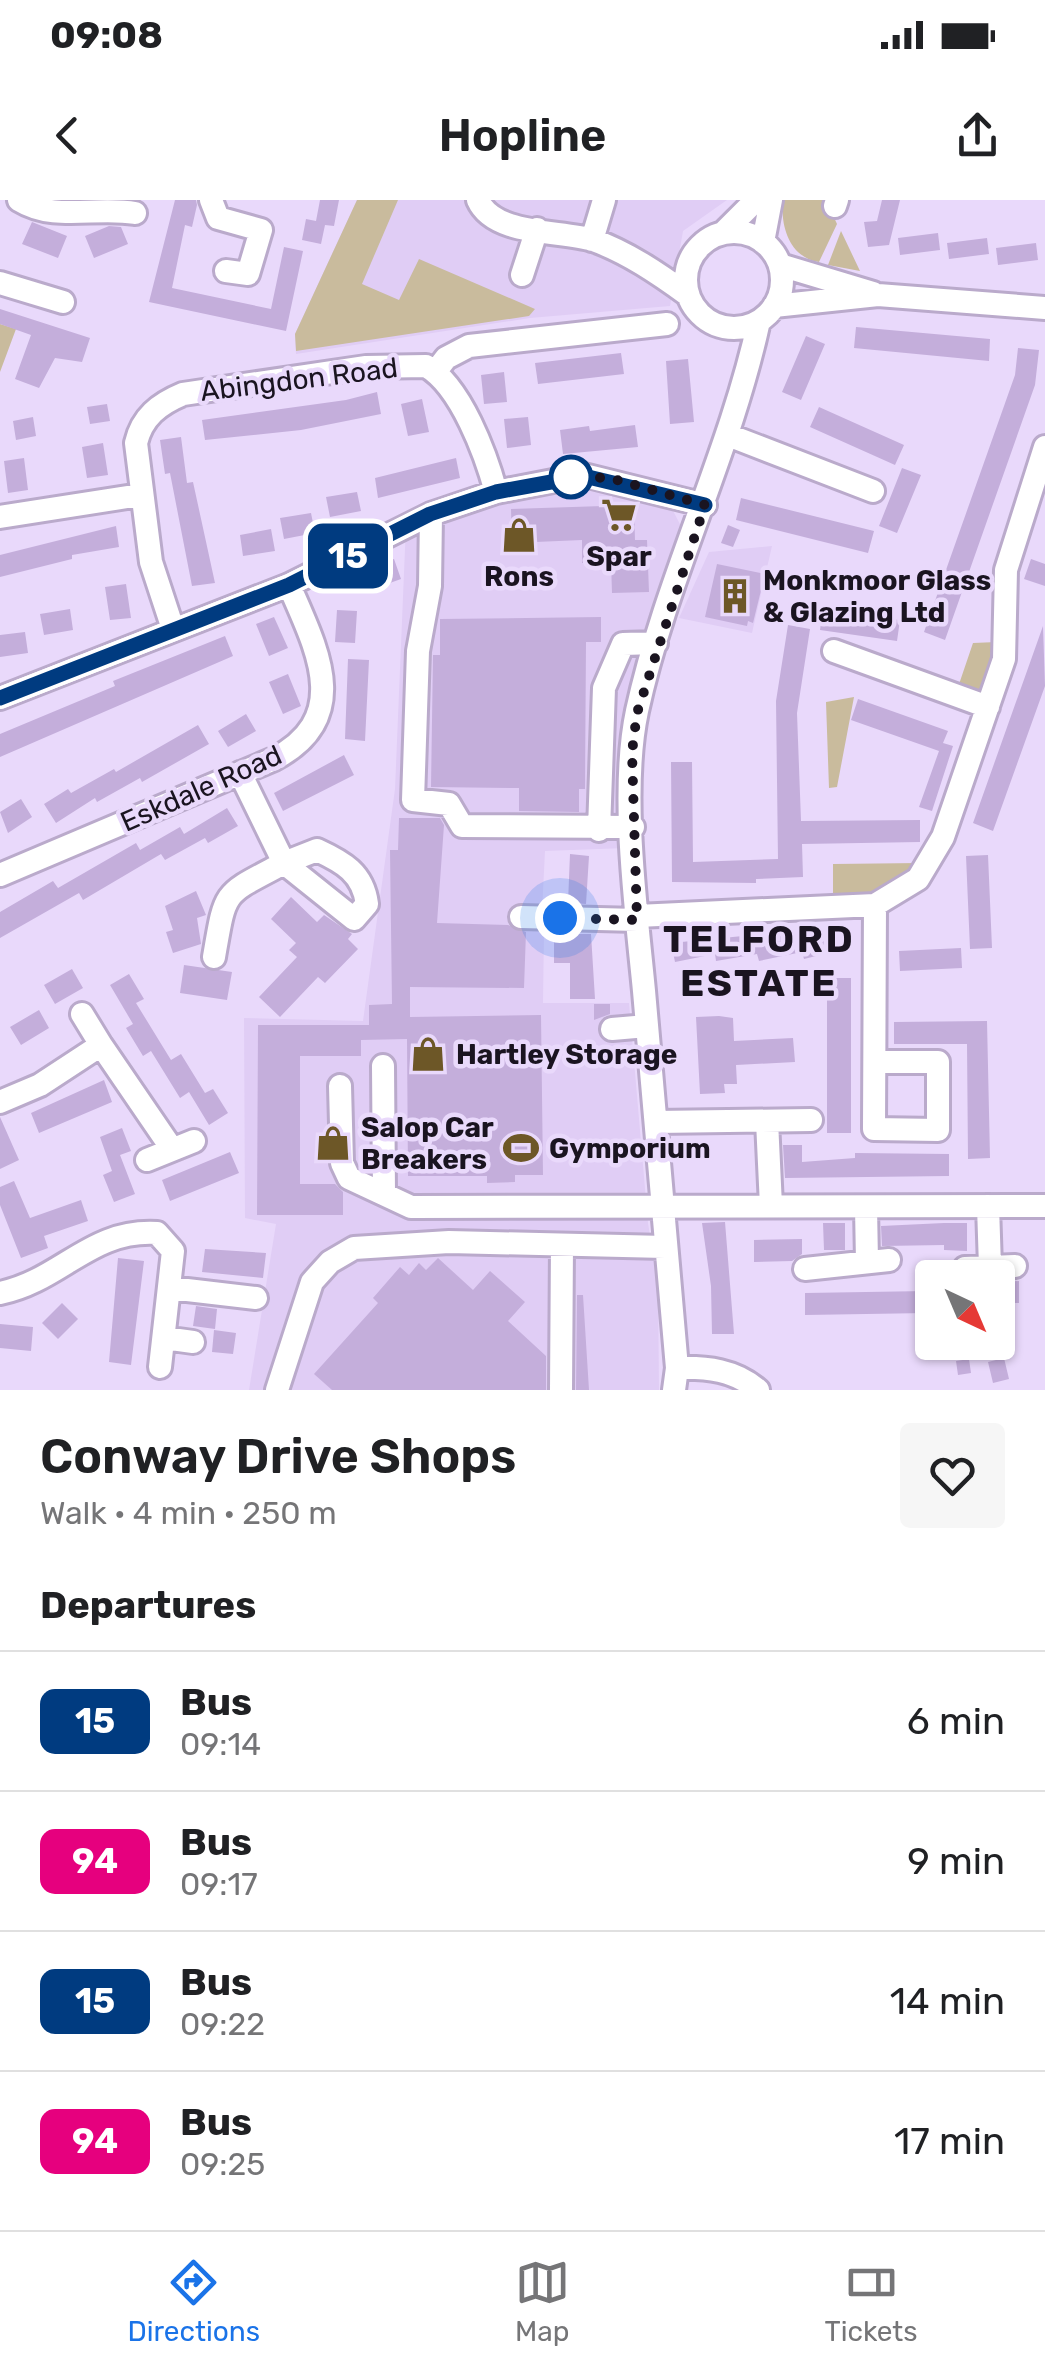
<!DOCTYPE html>
<meta charset="utf-8">
<style>
body{margin:0;font-family:Rubik,sans-serif;background:#f6f6f6;color:#202124;height:100vh;display:flex;flex-direction:column;font-size:38px;white-space:nowrap}
*{box-sizing:border-box;margin:0}
p{font-size:32px;color:#757577}
.icon{flex:none;width:55px;height:55px;fill:none;stroke:currentColor;stroke-width:2;stroke-linecap:round;stroke-linejoin:round}
.map{position:relative;height:1190px;overflow:hidden}
.panel{display:flex;flex-direction:column;background:#fff;flex:1}
.panel>*{flex:none}
.badge{padding:0 20px;border-radius:15px;font-size:35px;line-height:65px}
.needle{width:65px;rotate:136deg}
.fabs{position:absolute;left:915px;top:1060px;display:grid;gap:20px}
.fabs a{display:grid;place-items:center;width:100px;height:100px;border-radius:10px;background:#fff;box-shadow:0 2px 8px #0004;font-size:50px}
.you{position:absolute;width:50px;height:50px;margin:-25px;border:8px solid #fff;border-radius:50%;background:#1a73e8;box-shadow:0 0 0 15px #1a73e833}
.map>.badge{position:absolute;translate:-50% -50%;box-shadow:0 0 0 5px #fff}
h2{padding:0 40px;font-size:38px;line-height:90px}
.round{display:grid;place-items:center;flex:none;width:105px;height:105px;border-radius:10px;background:#f6f6f6}
.head{display:flex;align-items:center;justify-content:space-between;height:170px;padding:0 40px}
h1{font-size:48px;font-weight:600;line-height:75px}
ul{padding:0;list-style:none}
li{display:flex;align-items:center;gap:30px;height:140px;padding:0 40px;border-top:2px solid #e0e0e0}
li div{flex:1}
li b{display:block;font-size:38px}
li em{font-style:normal}
li .badge{min-width:110px;font-weight:700;text-align:center}
.status{display:flex;justify-content:space-between;align-items:center;height:70px;padding:0 50px;background:#fff;direction:ltr}
.status svg{height:28px;fill:currentColor}
header{display:flex;justify-content:space-between;align-items:center;height:130px;padding:0 40px;background:#fff;font-size:45px;font-weight:600}
.dock{display:flex;justify-content:space-around;align-items:center;height:140px;border-top:2px solid #e0e0e0;background:#fff;font-size:28px;color:#757577}
.dock a{display:grid;justify-items:center;gap:5px}
.dock .on{color:#1a73e8}
.map>svg:first-child{display:block}
.built{fill:#e0cdf5}
.green{fill:#c9bb9d}
.building{fill:#c4aedb}
.lines{fill:none;stroke-linecap:round;stroke-linejoin:round}
.minor-casing{stroke:#baaacb;stroke-width:28}
.minor{stroke:#fff;stroke-width:22}
.line-casing{stroke:#fff;stroke-width:22}
.line{stroke:#003b80;stroke-width:15}
.walk{stroke:#1a1420;stroke-width:10;stroke-dasharray:0 18}
.stop-dot{fill:#fff;stroke:#003b80;stroke-width:5}
.labels{text-anchor:middle;stroke-width:9;stroke-linejoin:round;paint-order:stroke}
.street-label{font-size:28px;fill:#1a1420;stroke:#e9d9fb}
.poi-label{font-size:28px;font-weight:bold;fill:#1a1420;stroke:#e9d9fb;text-anchor:start}
.district-label{font-size:38px;font-weight:bold;letter-spacing:2.5px;fill:#1a1420;stroke:#e9d9fb}
</style>
<div class="status"><b>09:08</b><svg viewBox="0 0 49 12"><path d="M0 12V9h3v3zM5 12V6h3v6zM10 12V3h3v9zM15 12V0h3v12zM26 1h20v11H26zM47 4h2v5h-2z"/></svg></div>
<header><svg class="icon" aria-label="back" viewBox="0 0 24 24"><path d="M15 5l-7 7 7 7"/></svg>Hopline<svg class="icon" aria-label="share" viewBox="0 0 24 24"><path d="M12 15V3M7 8l5-5 5 5M5 13v7h14v-7"/></svg></header>
<div class="map">
<svg width="1045" height="1190" viewBox="0 0 1045 1190">
<rect width="100%" height="100%" fill="#e9d9fb"/>
<!-- built -->
<path class="built" d="M357 0H727L683 31 670 106 530 118 296 154 295 134Z
M577 282 670 305 683 330 624 513 626 648 545 651 542 711 626 710 623 731 544 729 543 803H629L648 1023 658 1087 659 1190H249L276 1024 245 1018 244 818 363 821 395 589 406 325Z
M772 346 752 433 679 418 709 352Z"/>
<!-- green -->
<path class="green" d="M357 0H398L362 84 399 100 419 59 535 109 529 116 296 151 295 134Z
M783 0H826L837 24 819 62C790 58 780 26 783 0Z
M841 31 860 71 828 65Z
M0 124 16 129 0 172Z
M997 442 984 489 978 495 956 493 973 443Z
M854 497 837 587 829 588 826 502Z
M920 663C896 689 867 696 833 698V664Z"/>
<!-- building -->
<path class="building" d="M175 0H196L197 5 192 27 185 25 172 88 271 109 284 47 303 51 286 131 149 102Z
M320 0H339L334 26 325 25 321 44 302 40 306 19 316 21Z
M882 0H900L889 45 868 47 864 22 877 21Z
M32 22 67 36 58 58 22 44Z
M109 26 121 27 128 44 94 58 85 36Z
M938 33 940 50 900 55 898 38Z
M987 38 989 54 949 59 947 43Z
M1036 43 1038 60 998 65 996 48Z
M0 109 90 138 82 162 55 158 39 188 15 179 31 135 0 124Z
M856 127 990 139 989 161 854 148Z
M806 136 825 144 801 200 782 192Z
M1018 148 1039 150 1035 185 945 440 924 432 1015 175Z
M621 153 624 174 538 184 535 163Z
M688 159 694 222 670 224 666 161Z
M504 172 507 202 484 204 481 175Z
M377 192 381 214 301 230 205 240 202 220 346 200Z
M422 199 429 232 408 236 401 204Z
M107 204 110 221 90 224 87 207Z
M819 207 904 245 895 265 810 227Z
M33 217 36 236 16 240 13 221Z
M528 217 531 245 507 248 504 219Z
M635 225 638 247 563 254 560 230 589 226 590 231Z
M181 237 187 283 193 282 215 383 192 386 170 273 165 274 160 240Z
M103 243 108 275 87 278 82 247Z
M24 258 28 290 8 293 4 261Z
M456 258 460 278 378 298 375 278Z
M902 268 921 275 897 333 879 326Z
M357 292 361 311 330 317 326 297Z
M741 298 874 331 868 353 736 320Z
M634 305 635 340H647L649 392 612 393 611 362 582 363V340L512 343 511 309Z
M311 313 315 333 284 339 280 318Z
M728 325 740 330 733 347 721 343Z
M116 326 119 347 72 355V359L0 377V355Z
M271 329 275 351 243 356 240 335Z
M394 359 401 379 373 389 366 369Z
M1031 359 1045 364V386L1024 379Z
M717 364 765 374 753 423 748 421 747 426 705 417Z
M126 384 131 418 110 420 105 387Z
M823 408 900 420 897 441 820 430Z
M70 409 73 430 44 435 40 414Z
M337 410 357 411 355 443 335 442Z
M274 417 288 448 269 456 256 424Z
M601 417V442H586L585 589H579V612L519 611V588L431 587 433 455H440V419Z
M788 425 810 429 797 513 801 621 920 620V642L802 644 803 677 756 679V683L672 682 671 562H692L693 662 778 659 776 501Z
M1043 426 1045 486 993 631 973 623Z
M25 432 28 453 0 457V435Z
M225 436 233 456 0 557V534L115 486 113 481Z
M348 459 369 460 365 541 345 539Z
M288 474 301 506 283 514 269 482Z
M858 499 948 531 943 543 953 546 932 611 919 607 939 551 851 520Z
M246 514 256 531 228 547 218 531Z
M198 525 209 544 142 582 140 578 97 602 95 598 56 623 44 604 68 589 71 593 114 569 116 572Z
M344 555 354 575 283 611 274 593Z
M21 599 32 617 8 633 0 612Z
M227 608 238 626 208 643 205 638 165 660 161 654 83 700 79 693 0 738V712L53 681 58 688 136 643 140 650 180 627 184 634Z
M399 618H440L444 625 437 723 508 725 526 732 524 788 410 787V817L541 815 543 975H515V982L487 983V976H408L407 839 361 840V856H300V984H335L343 992V1015H257L258 825H369V805L392 804 390 650H398Z
M570 654 589 656 586 704 568 703Z
M988 655 992 748 970 749 966 656Z
M196 691 206 715 197 718 201 744 173 753 166 732 173 730 165 706Z
M291 697 317 722 324 715 352 734 348 739 358 749 325 783 318 777 280 817 259 797 297 757 289 750 296 743 271 719Z
M827 732 832 752 804 759 802 752 759 761 757 754 716 761 715 754 675 762 671 743 743 736 744 744 785 735 787 742Z
M554 734H591L595 799H570V763H554Z
M961 748 962 768 900 771 899 751Z
M184 765 232 772 227 800 180 793Z
M72 769 83 788 55 804 44 785Z
M129 774 144 799 136 803 171 860 181 854 205 893 213 889 228 913 209 925 189 892 180 898 151 851 143 856 126 828 133 824 110 785Z
M827 778H851V933H827Z
M594 804H610V814L594 820Z
M39 810 49 828 21 845 10 827Z
M719 816 733 818 734 841 793 838 795 862 736 865 737 884H724L725 893 700 894 696 817Z
M987 821 990 958 968 959 967 844H894V822Z
M104 880 112 902 39 933 31 913Z
M0 917 19 960 0 969Z
M122 928 131 951 120 955 135 994 114 1002 103 975 112 971 100 937Z
M783 945H802V962L855 958V953L949 954V976L785 978Z
M230 952 239 973 170 1001 162 980Z
M14 981 30 1018 81 1000 88 1021 44 1036 48 1048 21 1058 0 1005V987Z
M725 1022 734 1134H712L711 1086 702 1023Z
M823 1023H845V1050H824Z
M944 1023H967V1051L944 1050V1045L882 1046 881 1026Z
M802 1039V1054L792 1061 754 1062V1040Z
M205 1049 266 1053 263 1078 202 1072Z
M118 1058 144 1061 131 1165 109 1162Z
M438 1058 473 1090 490 1071 525 1102 508 1121 546 1156V1190H332L314 1174 378 1103 373 1098 400 1067 409 1075 419 1063 426 1070Z
M1019 1081V1103H998V1082Z
M927 1091V1113L805 1115V1093Z
M577 1095H583L589 1190H576Z
M62 1103 78 1119 58 1139 42 1123Z
M196 1106 217 1109 215 1129 193 1126Z
M0 1124 33 1127 31 1151 0 1148Z
M214 1130 236 1133 233 1154 212 1152Z
M1004 1158 1009 1179 993 1183 988 1162Z
M969 1159 971 1173 958 1175 956 1161Z"/>
<g class="lines">
<defs>
<path id="minor" d="M19 0C55 22 95 6 135 13
M211 0 218 18 261 30 248 74 226 71
M478 0C494 36 560 30 593 40 627 52 659 74 688 95
M835 6 837 0
M686 80a48 48 0 1 1 96 0a48 48 0 1 1-96 0Z
M723 33 756 0
M592 40 604 0
M763 42 771 0
M780 65 873 93
M522 75 537 29
M0 83 63 102
M774 106 878 95 1045 108
M436 171 446 158 469 146 667 124
M728 235 873 291
M431 314 430 386 418 451 413 600 449 604 462 626 633 627
M0 317 140 295
M173 429 151 362 136 243C142 217 159 204 183 194L366 167 426 166C461 186 486 255 496 292
M834 451 988 507
M0 498 289 385 431 314 496 292 584 275 705 305
M599 630 604 488 623 444 656 443
M317 650C343 662 363 673 367 704L354 719 284 663Z
M0 675 274 559C355 517 315 446 289 385
M875 705 874 929 938 930V862H876
M637 716 875 705 918 679 943 637 1004 459 1006 370 1045 247
M521 717 637 720
M214 757C226 688 222 696 284 663L240 573
M82 814 101 845
M612 829 647 826
M383 866 384 994
M340 886 342 963 349 978 411 1007 1045 1006
M0 902 40 885 101 845 172 949
M767 921 771 1006
M656 922 811 920
M147 960 194 941
M988 1006 990 1067
M866 1007 867 1062
M965 1068 1015 1066
M805 1069 889 1060
M170 1088 256 1098
M0 1093C62 1080 90 1029 157 1033L173 1051 160 1167
M164 1138 193 1142
M677 1168C707 1167 735 1170 758 1190
M277 1190 312 1082 330 1062 354 1048 449 1042 665 1047
M561 1190 562 1045
M674 1190 677 1168C665 1042 655 916 644 791 636 708 620 591 637 511 666 378 730 254 759 121"/>
</defs>
<!-- minor casing -->
<use href="#minor" class="minor-casing"/>
<!-- minor -->
<use href="#minor" class="minor"/>
</g>
<g class="lines">
<defs>
<path id="line" d="M0 498 289 385 430 314 496 292 584 276 705 305"/>
</defs>
<!-- line casing -->
<use href="#line" class="line-casing"/>
<!-- line -->
<use href="#line" class="line"/>
<!-- walk -->
<path class="walk" d="M560 718 637 720 632 552 637 513 705 305 610 278 571 277"/>
</g>
<!-- icons -->
<defs>
<symbol id="supermarket-bare" viewBox="-9 -9 18 18"><path d="M-6-5.5h2.5l.6 2H6L4.5 2H-2.5L-4.4-4H-6ZM-1.5 3.2a1.3 1.3 0 1 0 .1 0ZM3 3.2a1.3 1.3 0 1 0 .1 0Z" fill="#6d5727" stroke="#e9d9fb" stroke-width="2.5" paint-order="stroke"/></symbol>
<symbol id="shop-bare" viewBox="-9 -9 18 18"><path d="M-5-2.5h2.3a2.7 3.5 0 0 1 5.4 0H5L5.5 6h-11ZM-1.5-2.5h3a1.5 2.3 0 0 0-3 0Z" fill="#6d5727" stroke="#e9d9fb" stroke-width="2.5" paint-order="stroke"/></symbol>
<symbol id="building-bare" viewBox="-9 -9 18 18"><path d="M-4-6H4V6H1V3H-1V6H-4ZM-2.5-4.3h1.7v1.8h-1.7ZM.8-4.3h1.7v1.8H.8ZM-2.5-1h1.7V.8h-1.7ZM.8-1h1.7V.8H.8Z" fill="#6d5727" stroke="#e9d9fb" stroke-width="2.5" paint-order="stroke"/></symbol>
<symbol id="stadium-bare" viewBox="-9 -9 18 18"><path d="M0-5a6.5 5 0 1 0 0 10a6.5 5 0 1 0 0-10ZM-3.5-1.8h7v3.6h-7Z" fill="#6d5727" stroke="#e9d9fb" stroke-width="2.5" paint-order="stroke"/></symbol>
</defs>
<g fill-rule="evenodd">
<use href="#supermarket-bare" x="594" y="290" width="50" height="50"/>
<use href="#shop-bare" x="494" y="310" width="50" height="50"/>
<use href="#building-bare" x="710" y="371" width="50" height="50"/>
<use href="#shop-bare" x="403" y="829" width="50" height="50"/>
<use href="#shop-bare" x="308" y="918" width="50" height="50"/>
<use href="#stadium-bare" x="496" y="923" width="50" height="50"/>
</g>
<!-- markers -->
<circle class="stop-dot" cx="571" cy="277" r="20"/>
<g class="labels">
<!-- street labels -->
<g class="street-label">
<text transform="translate(299 179) rotate(-7)" y="10">Abingdon Road</text>
<text transform="translate(201 588) rotate(-24)" y="10">Eskdale Road</text>
</g>
<!-- poi labels -->
<g class="poi-label">
<text x="619" y="366" text-anchor="middle">Spar</text>
<text x="519" y="386" text-anchor="middle">Rons</text>
<text x="763" y="390">Monkmoor Glass<tspan x="763" dy="32">&amp; Glazing Ltd</tspan></text>
<text x="456" y="864">Hartley Storage</text>
<text x="361" y="937">Salop Car<tspan x="361" dy="32">Breakers</tspan></text>
<text x="549" y="958">Gymporium</text>
</g>
<!-- district labels -->
<g class="district-label">
<text x="759" y="752">TELFORD<tspan x="759" dy="44">ESTATE</tspan></text>
</g>
</g>
</svg>
<div class="fabs">
<a><svg class="needle" viewBox="-14 -14 28 28"><path d="M0-13l5 13h-10z" fill="#e53935"/><path d="M0 13l5-13h-10z" fill="#757577"/></svg></a>
</div>
<div class="you" style="left:560px;top:718px"></div>
<b class="badge" style="left:348px;top:356px;background:#003b80;color:#fff">15</b>
</div>
<section class="panel">
<div class="head"><div><h1>Conway Drive Shops</h1><p>Walk · 4 min · 250 m</p></div><a class="round"><svg class="icon" aria-label="heart" viewBox="0 0 24 24"><path d="M12 20l-8-8c-3-5 5-10 8-4 3-6 11-1 8 4z"/></svg></a></div>
<h2>Departures</h2>
<ul>
<li><span class="badge" style="background:#003b80;color:#fff">15</span><div><b>Bus</b><p>09:14</p></div><em>6 min</em></li>
<li><span class="badge" style="background:#e6007e;color:#fff">94</span><div><b>Bus</b><p>09:17</p></div><em>9 min</em></li>
<li><span class="badge" style="background:#003b80;color:#fff">15</span><div><b>Bus</b><p>09:22</p></div><em>14 min</em></li>
<li><span class="badge" style="background:#e6007e;color:#fff">94</span><div><b>Bus</b><p>09:25</p></div><em>17 min</em></li>
</ul>
</section>
<nav class="dock">
<a class="on"><svg class="icon" aria-label="directions" viewBox="0 0 24 24"><path d="M12 3l9 9-9 9-9-9zM9 14v-3h6M13 9l2 2-2 2"/></svg>Directions</a>
<a><svg class="icon" aria-label="map" viewBox="0 0 24 24"><path d="M3 6l6-2 6 2 6-2v14l-6 2-6-2-6 2zM9 4v14M15 6v14"/></svg>Map</a>
<a><svg class="icon" aria-label="tickets" viewBox="0 0 24 24"><path d="M3 7h18v10H3zM15 7v10"/></svg>Tickets</a>
</nav>
